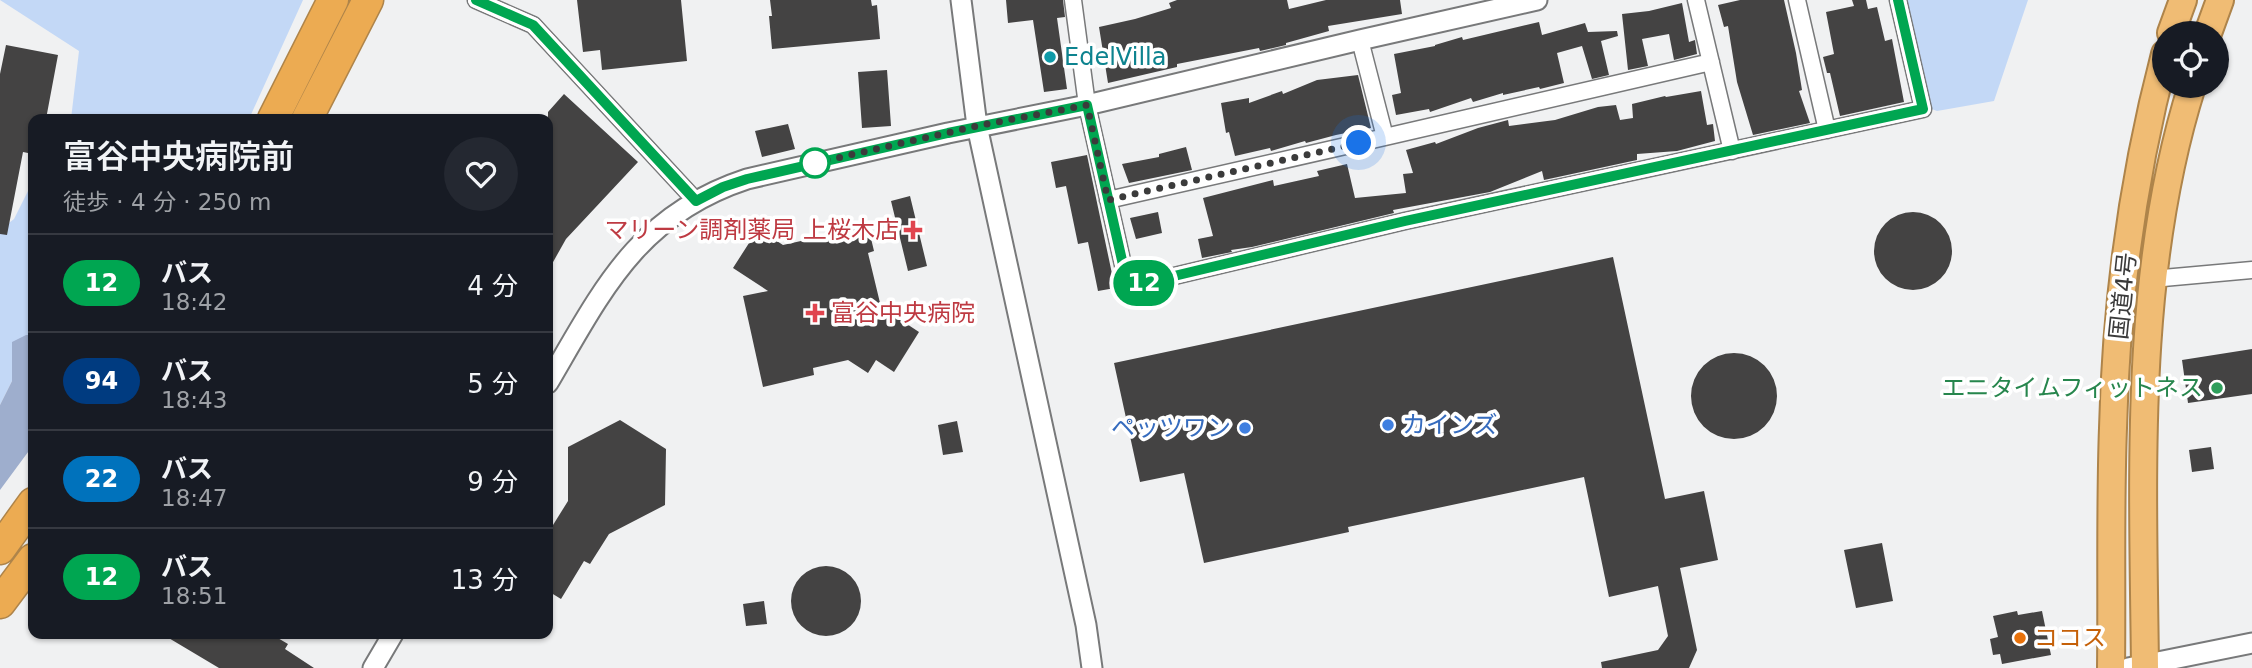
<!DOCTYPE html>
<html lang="ja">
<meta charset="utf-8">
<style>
body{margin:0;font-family:"DejaVu Sans","Noto Sans JP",sans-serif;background:#242831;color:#f1f3f6;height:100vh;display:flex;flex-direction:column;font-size:26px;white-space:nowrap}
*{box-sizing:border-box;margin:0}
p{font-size:23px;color:#9ea1a6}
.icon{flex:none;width:38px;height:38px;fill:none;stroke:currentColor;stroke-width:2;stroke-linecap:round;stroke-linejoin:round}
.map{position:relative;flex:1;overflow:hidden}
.panel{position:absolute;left:28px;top:114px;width:525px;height:525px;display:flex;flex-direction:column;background:#171b24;border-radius:14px;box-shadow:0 2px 5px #0004}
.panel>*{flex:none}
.badge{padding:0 14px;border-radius:23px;font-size:24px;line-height:46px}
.tools{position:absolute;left:2152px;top:21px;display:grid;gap:14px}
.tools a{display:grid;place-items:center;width:77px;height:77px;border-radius:50%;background:#171b24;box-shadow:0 2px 5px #0004;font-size:35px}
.you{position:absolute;width:35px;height:35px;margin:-18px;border:5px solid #fff;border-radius:50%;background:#1a73e8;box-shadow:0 0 0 10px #1a73e833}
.map>.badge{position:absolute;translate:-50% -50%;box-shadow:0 0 0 4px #fff}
.round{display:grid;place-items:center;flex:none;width:74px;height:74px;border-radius:37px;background:#242831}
.summary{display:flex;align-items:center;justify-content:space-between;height:119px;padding:0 35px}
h1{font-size:33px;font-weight:600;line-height:52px}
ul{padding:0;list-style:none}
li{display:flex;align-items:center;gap:21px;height:98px;padding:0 35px;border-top:2px solid #363941}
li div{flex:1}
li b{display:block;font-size:26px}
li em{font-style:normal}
li .badge{min-width:77px;font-weight:700;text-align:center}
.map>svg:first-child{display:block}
.green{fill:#c3d8f6}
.water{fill:#9eaecd}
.building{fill:#444343}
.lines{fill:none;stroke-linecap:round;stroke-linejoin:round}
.minor-casing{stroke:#78797a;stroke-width:19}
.tertiary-casing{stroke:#78797a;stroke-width:23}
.trunk-casing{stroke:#ae844a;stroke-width:30}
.motorway-casing{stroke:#ae844a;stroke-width:33}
.minor{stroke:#fff;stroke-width:16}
.tertiary{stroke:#fff;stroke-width:19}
.trunk{stroke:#f0bc74;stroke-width:26}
.motorway{stroke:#ecab52;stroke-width:30}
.line-casing{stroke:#fff;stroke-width:16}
.line{stroke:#00a651;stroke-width:10}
.walk{stroke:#3b3b3b;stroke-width:7;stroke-dasharray:0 12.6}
.culture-dot{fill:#0f9aa8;stroke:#fff;stroke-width:2.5}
.stop-dot{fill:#fff;stroke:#00a651;stroke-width:3.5}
.health-dot{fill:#e0444e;stroke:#fff;stroke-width:2.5}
.leisure-dot{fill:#2e9e5b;stroke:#fff;stroke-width:2.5}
.shop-dot{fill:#3f7fe0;stroke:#fff;stroke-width:2.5}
.food-dot{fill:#e8710a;stroke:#fff;stroke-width:2.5}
.labels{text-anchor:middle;stroke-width:7;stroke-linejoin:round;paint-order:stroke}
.culture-label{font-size:24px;fill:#0d838f;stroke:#fff;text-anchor:start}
.health-label{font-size:24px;fill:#be3a42;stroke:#fff;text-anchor:end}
.street-label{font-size:24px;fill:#3b3b3b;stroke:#fff}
.leisure-label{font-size:24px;fill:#27864d;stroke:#fff;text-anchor:end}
.shop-label{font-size:24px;fill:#366cbe;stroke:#fff;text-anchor:start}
.food-label{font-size:24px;fill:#c56008;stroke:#fff;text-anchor:start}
</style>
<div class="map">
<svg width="2252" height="668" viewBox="0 0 2252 668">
<rect width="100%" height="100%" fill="#f0f1f2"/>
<!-- green -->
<path class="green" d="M0 0H303L249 119H71L79 51Z
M1905 0H2028L1994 101 1937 111 1929 108Z
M33 181V335H26L12 381 0 405V230L14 219Z"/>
<!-- water -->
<path class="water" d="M26 335H33L31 448 0 490V405L12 381V342Z"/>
<!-- building -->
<path class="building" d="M577 0H681L687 61 602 70 600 50 583 52Z
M770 0H871L872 6 877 5 880 39 772 49 769 16H772Z
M1006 0H1063L1065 17 1057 18 1067 89 1044 92 1033 20 1008 23Z
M1177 0H1287L1289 9 1326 0H1400L1402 14 1328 26 1329 31 1286 43V45L1260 51 1259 48 1177 64V67L1108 83 1099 27 1135 19 1171 8 1169 3Z
M1740 0H1784L1796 53 1802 90 1799 91 1810 123 1753 135 1737 82 1728 26 1724 27 1718 5Z
M1852 0H1866L1868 9 1877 7 1885 41 1892 39 1904 102 1840 116 1830 73H1827L1823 57 1834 54 1826 12 1854 6Z
M1682 3 1689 42 1695 40 1697 54 1674 60 1669 34 1642 39 1648 66 1628 70 1622 14 1649 11Z
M1539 22 1542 35 1585 23 1588 32 1617 31 1618 36 1601 41 1609 75 1592 79 1582 46 1557 53 1564 83 1540 89 1539 87 1503 95V93L1473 102 1471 98 1430 112 1429 109 1396 115 1392 95 1401 93 1394 54 1435 46V45L1462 37 1463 40Z
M6 45 58 55 46 119H33V154L23 152 7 235 0 234V74Z
M887 70 891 126 862 128 858 72Z
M1358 75 1371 128 1336 135 1306 143 1305 141 1271 151 1270 148 1235 156 1229 132 1226 133 1221 103 1249 98V103L1282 91 1283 94 1317 80Z
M1701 91 1707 125 1713 124 1715 141 1677 151 1637 154V160L1544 180 1542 171 1490 192 1393 210 1394 213 1252 247 1231 250 1232 252 1202 258 1198 239 1213 236 1203 198 1273 180 1274 186 1319 176 1317 171 1347 164 1355 198 1406 193 1403 174 1413 173 1406 150 1435 142 1436 144 1478 128 1508 120 1509 126 1555 120 1598 107 1616 105 1620 120 1633 118 1632 104 1665 96 1666 97Z
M564 94 638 162 566 239 548 271V112Z
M788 124 795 149 762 157 755 131Z
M1186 147 1192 170 1129 183 1122 164 1159 157V154Z
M1087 155 1115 288 1098 291 1088 242 1078 244 1066 186 1056 188 1051 162Z
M910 196 927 266 908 271 891 201Z
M1874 251a39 39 0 1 1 78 0a39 39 0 1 1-78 0Z
M1158 212 1162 233 1136 239 1130 218Z
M868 226 874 251 868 253 881 307 919 332 894 372 876 360 868 373 848 360 813 368 814 375 763 387 743 296 768 291 733 268 758 229 783 245Z
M1613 257 1665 499 1704 491 1718 560 1680 568 1697 650 1689 668H1602L1601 662 1658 650 1668 636 1658 586 1609 597 1584 477 1348 527 1349 532 1204 563 1184 473 1140 482 1114 363Z
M2252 349V394L2188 403 2182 360Z
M1691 396a43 43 0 1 1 86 0a43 43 0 1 1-86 0Z
M620 420 666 449 665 505 609 534 590 564 584 561 561 599 548 591V533L568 501V447Z
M957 421 963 452 943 455 938 425Z
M2211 447 2214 469 2192 472 2189 450Z
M1882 543 1893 601 1856 608 1844 550Z
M791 601a35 35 0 1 1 70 0a35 35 0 1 1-70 0Z
M764 601 767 624 746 626 743 604Z
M2017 611 2018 615 2042 611 2051 655 2002 664 2000 654 1993 655 1990 639 1998 637 1993 616Z
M162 634H271L288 644 285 649 314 668H219Z"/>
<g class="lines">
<defs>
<path id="minor" d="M476 0 533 25 696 201
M1073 0 1087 105 1128 287 1405 221 1923 109 1898 0
M1696 0 1732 151
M1797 0 1827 130
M1360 40 1385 137 1711 62
M1108 200 1385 137
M2152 279 2252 270"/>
<path id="tertiary" d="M961 0 977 126 1086 625 1092 668
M548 383C602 291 637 215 747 179L948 133 1087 105 1360 40 1537 0
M373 668 393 634
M2128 668 2252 643"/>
<path id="trunk" d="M2171 33 2183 0
M2208 33 2220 0
M2111 668C2112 588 2110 508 2113 428 2116 303 2133 176 2165 54
M2145 668C2143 474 2133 273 2192 86"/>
<path id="motorway" d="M273 119 333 0
M307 119 368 0
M0 549 33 503
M0 603 33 559"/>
</defs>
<!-- minor casing -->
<use href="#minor" class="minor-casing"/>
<!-- tertiary casing -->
<use href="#tertiary" class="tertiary-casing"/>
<!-- trunk casing -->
<use href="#trunk" class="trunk-casing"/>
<!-- motorway casing -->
<use href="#motorway" class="motorway-casing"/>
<!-- minor -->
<use href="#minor" class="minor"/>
<!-- tertiary -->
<use href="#tertiary" class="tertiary"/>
<!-- trunk -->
<use href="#trunk" class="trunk"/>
<!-- motorway -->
<use href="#motorway" class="motorway"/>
</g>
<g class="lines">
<defs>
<path id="line" d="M476 0 533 25 696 201 723 187 747 179 948 133 1087 105 1128 287 1405 221 1923 109 1898 0"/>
</defs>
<!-- line casing -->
<use href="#line" class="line-casing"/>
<!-- line -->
<use href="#line" class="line"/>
<!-- walk -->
<path class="walk" d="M815 163 977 126 1087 105 1108 200 1359 143"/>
</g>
<!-- markers -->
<circle class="culture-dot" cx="1050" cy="57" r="7"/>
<circle class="stop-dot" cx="815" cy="163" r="14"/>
<g class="health-dot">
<path d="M909.5 219.5h7v7h7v7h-7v7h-7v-7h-7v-7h7z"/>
<path d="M811.5 302.5h7v7h7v7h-7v7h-7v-7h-7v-7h7z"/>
</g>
<circle class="leisure-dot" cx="2217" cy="388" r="7"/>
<g class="shop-dot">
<circle cx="1388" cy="425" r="7"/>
<circle cx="1245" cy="428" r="7"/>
</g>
<circle class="food-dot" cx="2020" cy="638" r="7"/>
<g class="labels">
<!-- culture labels -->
<g class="culture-label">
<text x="1064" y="65">EdelVilla</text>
</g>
<!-- health labels -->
<g class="health-label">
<text x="899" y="238">マリーン調剤薬局 上桜木店</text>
<text x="831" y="321" text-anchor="start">富谷中央病院</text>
</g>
<!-- street labels -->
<g class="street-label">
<text transform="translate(2123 296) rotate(-84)" y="8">国道4号</text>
</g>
<!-- leisure labels -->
<g class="leisure-label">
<text x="2203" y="396">エニタイムフィットネス</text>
</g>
<!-- shop labels -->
<g class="shop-label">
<text x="1402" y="433">カインズ</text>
<text x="1231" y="436" text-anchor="end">ペッツワン</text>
</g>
<!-- food labels -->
<g class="food-label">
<text x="2034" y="646">ココス</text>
</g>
</g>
</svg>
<div class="tools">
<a><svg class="icon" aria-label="locate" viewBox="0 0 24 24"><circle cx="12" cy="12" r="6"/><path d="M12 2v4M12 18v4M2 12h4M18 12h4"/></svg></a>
</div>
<div class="you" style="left:1359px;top:143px"></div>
<b class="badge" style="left:1144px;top:283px;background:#00a651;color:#fff">12</b>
<section class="panel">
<div class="summary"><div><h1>富谷中央病院前</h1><p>徒歩 · 4 分 · 250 m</p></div><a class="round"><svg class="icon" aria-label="heart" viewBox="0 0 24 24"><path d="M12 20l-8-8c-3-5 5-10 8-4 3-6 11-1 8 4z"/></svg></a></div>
<ul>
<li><span class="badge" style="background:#00a651;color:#fff">12</span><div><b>バス</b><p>18:42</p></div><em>4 分</em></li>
<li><span class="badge" style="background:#003b80;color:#fff">94</span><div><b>バス</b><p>18:43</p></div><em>5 分</em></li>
<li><span class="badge" style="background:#0072bc;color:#fff">22</span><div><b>バス</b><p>18:47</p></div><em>9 分</em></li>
<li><span class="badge" style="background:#00a651;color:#fff">12</span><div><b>バス</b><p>18:51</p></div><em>13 分</em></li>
</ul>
</section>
</div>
